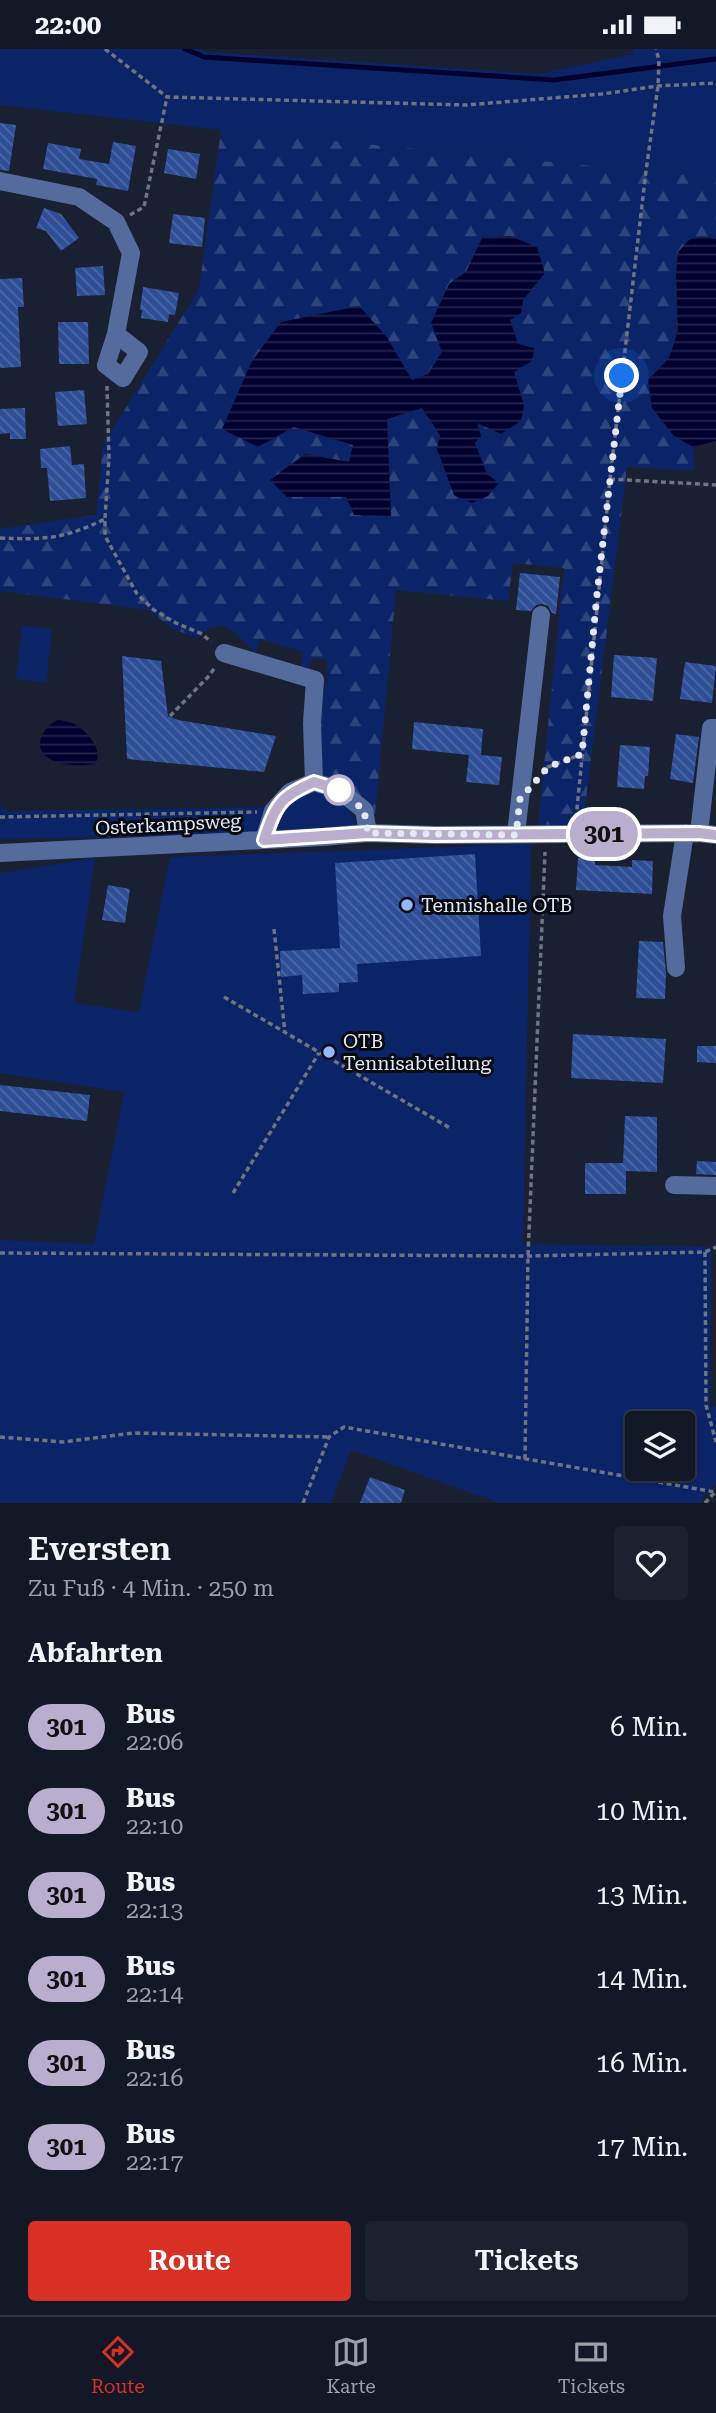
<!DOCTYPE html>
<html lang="de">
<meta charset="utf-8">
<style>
body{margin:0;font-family:"Roboto Serif",serif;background:#1b212d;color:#f1f3f6;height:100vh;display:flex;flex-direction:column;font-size:26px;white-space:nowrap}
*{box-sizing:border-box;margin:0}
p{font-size:23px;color:#9ca0a7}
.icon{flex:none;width:38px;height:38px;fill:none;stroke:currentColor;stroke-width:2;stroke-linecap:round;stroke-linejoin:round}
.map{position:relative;height:1454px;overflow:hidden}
.side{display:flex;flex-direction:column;background:#121825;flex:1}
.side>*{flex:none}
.badge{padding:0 14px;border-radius:23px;font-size:24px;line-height:46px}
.buttons{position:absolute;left:625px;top:1362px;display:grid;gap:14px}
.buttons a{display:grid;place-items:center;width:70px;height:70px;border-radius:7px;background:#121825;box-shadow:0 2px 5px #0004,0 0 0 2px #313742;font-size:35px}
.you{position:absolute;width:35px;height:35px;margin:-18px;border:5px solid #fff;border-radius:50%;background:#1a73e8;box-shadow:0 0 0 10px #1a73e833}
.map>.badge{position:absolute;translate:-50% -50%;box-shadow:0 0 0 4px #fff}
h2{padding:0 28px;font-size:26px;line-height:63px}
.round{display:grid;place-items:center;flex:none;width:74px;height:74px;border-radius:7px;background:#1b212d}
.head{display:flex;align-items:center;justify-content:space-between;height:119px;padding:0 28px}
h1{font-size:33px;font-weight:600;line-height:52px}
.cta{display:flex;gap:14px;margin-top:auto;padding:14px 28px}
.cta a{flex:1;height:80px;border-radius:7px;background:#d93025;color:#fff;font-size:28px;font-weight:600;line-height:80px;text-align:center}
.cta a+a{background:#1b212d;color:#f1f3f6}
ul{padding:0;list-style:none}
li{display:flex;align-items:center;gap:21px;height:84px;padding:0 28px}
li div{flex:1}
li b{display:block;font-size:26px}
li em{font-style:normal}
li .badge{min-width:77px;font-weight:700;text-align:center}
.status{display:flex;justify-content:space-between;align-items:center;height:49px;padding:0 35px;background:#121825;direction:ltr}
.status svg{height:19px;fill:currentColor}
.tab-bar{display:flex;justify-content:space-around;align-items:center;height:98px;border-top:2px solid #313742;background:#121825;font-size:19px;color:#9ca0a7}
.tab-bar a{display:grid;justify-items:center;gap:4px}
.tab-bar .selected{color:#d93025}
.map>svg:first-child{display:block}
.green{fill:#0b2467;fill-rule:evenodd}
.forest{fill:url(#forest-firs);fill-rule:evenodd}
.water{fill:url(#water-rules)}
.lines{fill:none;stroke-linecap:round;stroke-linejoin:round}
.stream{stroke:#000030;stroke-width:5}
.building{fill:url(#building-back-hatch)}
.path{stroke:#6d7482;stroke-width:3.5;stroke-dasharray:5 3.5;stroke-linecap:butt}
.minor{stroke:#536b9d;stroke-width:18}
.line-casing{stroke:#fff;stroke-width:16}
.line{stroke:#b9aecd;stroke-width:10}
.walk{stroke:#e3e9f4;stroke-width:7;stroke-dasharray:0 12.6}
.stop-dot{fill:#fff;stroke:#b9aecd;stroke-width:3.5}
.poi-dot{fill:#94b7fd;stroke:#070a11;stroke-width:2.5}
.labels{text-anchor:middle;stroke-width:6;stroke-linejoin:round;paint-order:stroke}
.street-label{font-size:19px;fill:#e3e9f4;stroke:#070a11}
.poi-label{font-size:19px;fill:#e3e9f4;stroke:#070a11;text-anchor:start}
</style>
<div class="status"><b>22:00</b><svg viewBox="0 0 49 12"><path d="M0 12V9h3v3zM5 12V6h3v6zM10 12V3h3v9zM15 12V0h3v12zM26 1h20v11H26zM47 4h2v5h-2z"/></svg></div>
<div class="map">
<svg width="716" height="1454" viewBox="0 0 716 1454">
<defs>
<pattern id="forest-firs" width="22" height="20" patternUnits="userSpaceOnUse" patternTransform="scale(1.75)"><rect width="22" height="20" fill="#0b2467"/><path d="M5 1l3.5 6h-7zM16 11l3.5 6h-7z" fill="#2e447d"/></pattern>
<pattern id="water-rules" width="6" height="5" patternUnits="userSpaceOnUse" patternTransform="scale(1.75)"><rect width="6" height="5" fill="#000030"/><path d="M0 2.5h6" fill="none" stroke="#25254f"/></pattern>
<pattern id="building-back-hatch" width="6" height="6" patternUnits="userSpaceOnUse" patternTransform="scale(1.75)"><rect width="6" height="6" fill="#2e4e97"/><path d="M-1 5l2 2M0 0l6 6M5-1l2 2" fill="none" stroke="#4c68a6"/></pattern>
</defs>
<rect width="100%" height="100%" fill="#182031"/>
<!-- green -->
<path class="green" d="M0 0H201L207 3 539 25 633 5V0H716V129L221 81 0 56Z
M22 577 52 580 46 634 16 630Z
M319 741C337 749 354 760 359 780L277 782C282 753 293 749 319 741Z
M0 756 6 762 269 758 262 785 0 790Z
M531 795 523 1195 711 1198 710 1357 716 1358V1436L707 1442 701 1454H499L351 1401 331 1454H0V1191L94 1195 124 1043 0 1024V824L95 809 74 954 139 963 170 808ZM637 1374H682V1419H637Z"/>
<!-- forest -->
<path class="forest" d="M221 81 716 129V190L704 188 678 203C675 236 684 276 670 306 666 316 655 324 648 331L674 387 693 398 695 422 627 418 583 775 538 776 564 519 513 514 508 552 396 541 374 776 318 726V672L327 627V611L312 608 309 620 301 618 303 603 260 590 255 604C239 586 221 563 198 589L173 580 149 561 0 542V480L96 466 103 396 199 240ZM482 189 545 224 523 251 521 264 510 271 518 295 534 299 533 311 514 323 524 356 476 373 481 387 475 394 487 425 440 386 422 359 387 370 347 448H287L305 405 349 413 353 396 293 378 386 287 412 332 428 325 442 303 449 235 466 223Z"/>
<!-- water -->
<path class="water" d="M510 187 537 198 545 224 523 251 521 264 510 271 518 295 534 299 533 311 514 323 524 356 521 372 501 385 477 374 481 387 475 394 487 425 499 434 488 447 472 454 454 446 437 400 440 386 422 359 387 370 391 467 354 466 346 448H287L270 431 305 405 349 413 353 396 294 378 258 398 222 380 252 312 281 273 359 257 386 287 412 331 428 325 442 303 431 274 449 235 466 223 482 189Z
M704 188 716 190V392L693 398 674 387 652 359 648 331 669 309 678 282 676 226 678 203 690 190Z
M58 671C64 672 71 673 76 676 88 683 104 702 95 715 82 717 62 717 50 710 31 700 42 678 58 671Z"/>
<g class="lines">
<!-- stream -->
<path class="stream" d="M185 0 204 8 554 31 716 10"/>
</g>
<!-- building -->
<path class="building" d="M0 74 16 76 9 122 0 121Z
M113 93 136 97 128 142 96 136 97 130 43 120 48 94 81 100 79 110 109 115Z
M168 100 200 105 196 130 164 124Z
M44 159 61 165 79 189 61 202 46 182 36 179Z
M173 165 205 169 202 198 169 194Z
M103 217 105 246 77 247 75 219Z
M22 229 24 258H18L21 318 0 319V230Z
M143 238 179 244 175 266 169 265 168 273 141 269 142 261H140Z
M58 273H88L89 315H59Z
M84 341 87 375 58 377 55 343Z
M25 359 26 390H10V384L0 385V360Z
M70 397 72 416 84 415 86 449 50 452 47 419H41L40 400Z
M520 524 560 528 556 565 552 564 548 557 542 555 536 556 531 562 516 561Z
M614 606 657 609 653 652 611 648Z
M122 607 161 612 168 667 178 671 276 687 264 723 127 710Z
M685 613 716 617 712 654 680 650Z
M414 673 483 680 481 706 502 708 499 736 466 733 469 706 412 700Z
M676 685 699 688 693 734 670 730Z
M620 696 650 698 648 727H645L644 740 617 738Z
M475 805 481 907 357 915 358 933 339 934V943L303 945 302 926 281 928 280 902 340 899 335 814Z
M578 809 595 810V816L632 818V811L653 812 652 845 576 841Z
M108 836 130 840 125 874 102 871Z
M639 892 663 893 666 924 665 950 636 949Z
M573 985 666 990 663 1034 571 1029Z
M697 997H716V1014L697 1013Z
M0 1036 90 1046 87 1072 0 1062Z
M625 1067 657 1068V1123L626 1122V1145H585V1114H623Z
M697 1112 716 1113V1126L696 1125Z
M370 1428 405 1441 401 1454H360Z"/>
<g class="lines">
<!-- path -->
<path class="path" d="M105 0 167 48 466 56 602 45 658 37 716 34
M130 166 144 158 167 48
M610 430 716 436
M105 469 109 409 107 337
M0 489C44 491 64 490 105 470V487L137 545 154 561 176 574 202 585 211 593
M170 667 208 628 216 617
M542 725 548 718 582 705
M0 768 257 763
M576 769 610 430 646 122 658 37 659 11 656 0
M274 880 285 984
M224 948 450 1079
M233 1144 319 1004
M705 1203 706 1356 716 1393
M0 1204 528 1207 705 1203 716 1198
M0 1388 63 1393 133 1384 329 1388
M525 1410 528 1207 545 803
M303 1454 329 1388 344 1378 715 1443
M705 1454 715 1443"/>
<!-- minor -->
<path class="minor" d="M0 132 79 148 116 173 131 204 116 285 106 316 123 329 139 303 116 285
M224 604 315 631 312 674 314 733
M699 784 711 679H716
M516 785 541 566
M264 791 273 762 290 743 314 733 339 741 364 761 368 784
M0 804 323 788 368 784 435 786 699 784 716 786
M676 919 672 867 685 784
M674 1136 716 1137"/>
</g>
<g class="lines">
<defs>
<path id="line" d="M339 741 314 733C280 748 276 755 264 791L368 784 435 786 699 784 716 786"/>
</defs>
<!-- line casing -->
<use href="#line" class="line-casing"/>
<!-- line -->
<use href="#line" class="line"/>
<!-- walk -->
<path class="walk" d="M339 741 364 761 368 784 516 786 520 750 548 718 582 705 597 545 622 327"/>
</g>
<!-- markers -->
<circle class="stop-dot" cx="339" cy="741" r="14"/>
<g class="poi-dot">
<circle cx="407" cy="856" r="7"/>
<circle cx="329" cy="1003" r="7"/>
</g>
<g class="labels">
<!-- street labels -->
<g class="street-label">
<text transform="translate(168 775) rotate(-3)" y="7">Osterkampsweg</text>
</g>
<!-- poi labels -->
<g class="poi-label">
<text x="421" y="863">Tennishalle OTB</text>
<text x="343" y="999">OTB<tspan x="343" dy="22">Tennisabteilung</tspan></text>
</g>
</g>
</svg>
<div class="buttons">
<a><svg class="icon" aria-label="layers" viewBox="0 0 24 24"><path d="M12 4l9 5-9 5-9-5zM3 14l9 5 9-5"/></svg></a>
</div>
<div class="you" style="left:622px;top:327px"></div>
<b class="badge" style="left:604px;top:785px;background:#b9aecd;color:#111">301</b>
</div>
<section class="side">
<div class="head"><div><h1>Eversten</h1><p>Zu Fuß · 4 Min. · 250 m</p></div><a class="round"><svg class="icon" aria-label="heart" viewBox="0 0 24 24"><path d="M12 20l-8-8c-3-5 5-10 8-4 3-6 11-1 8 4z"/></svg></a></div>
<h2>Abfahrten</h2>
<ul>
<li><span class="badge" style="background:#b9aecd;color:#111">301</span><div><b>Bus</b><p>22:06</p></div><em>6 Min.</em></li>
<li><span class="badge" style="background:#b9aecd;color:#111">301</span><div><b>Bus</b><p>22:10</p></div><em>10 Min.</em></li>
<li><span class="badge" style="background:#b9aecd;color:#111">301</span><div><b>Bus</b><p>22:13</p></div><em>13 Min.</em></li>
<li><span class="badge" style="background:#b9aecd;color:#111">301</span><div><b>Bus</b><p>22:14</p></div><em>14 Min.</em></li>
<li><span class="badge" style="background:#b9aecd;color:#111">301</span><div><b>Bus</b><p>22:16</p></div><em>16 Min.</em></li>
<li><span class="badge" style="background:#b9aecd;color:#111">301</span><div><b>Bus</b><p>22:17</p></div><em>17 Min.</em></li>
</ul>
<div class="cta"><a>Route</a><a>Tickets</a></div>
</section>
<nav class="tab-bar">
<a class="selected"><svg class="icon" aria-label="directions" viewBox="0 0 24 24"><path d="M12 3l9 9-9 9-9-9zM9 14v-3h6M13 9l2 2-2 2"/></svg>Route</a>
<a><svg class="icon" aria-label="map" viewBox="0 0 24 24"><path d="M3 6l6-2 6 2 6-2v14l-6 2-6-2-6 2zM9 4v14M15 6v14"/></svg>Karte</a>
<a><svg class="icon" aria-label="tickets" viewBox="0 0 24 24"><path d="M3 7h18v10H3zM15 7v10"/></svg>Tickets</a>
</nav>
